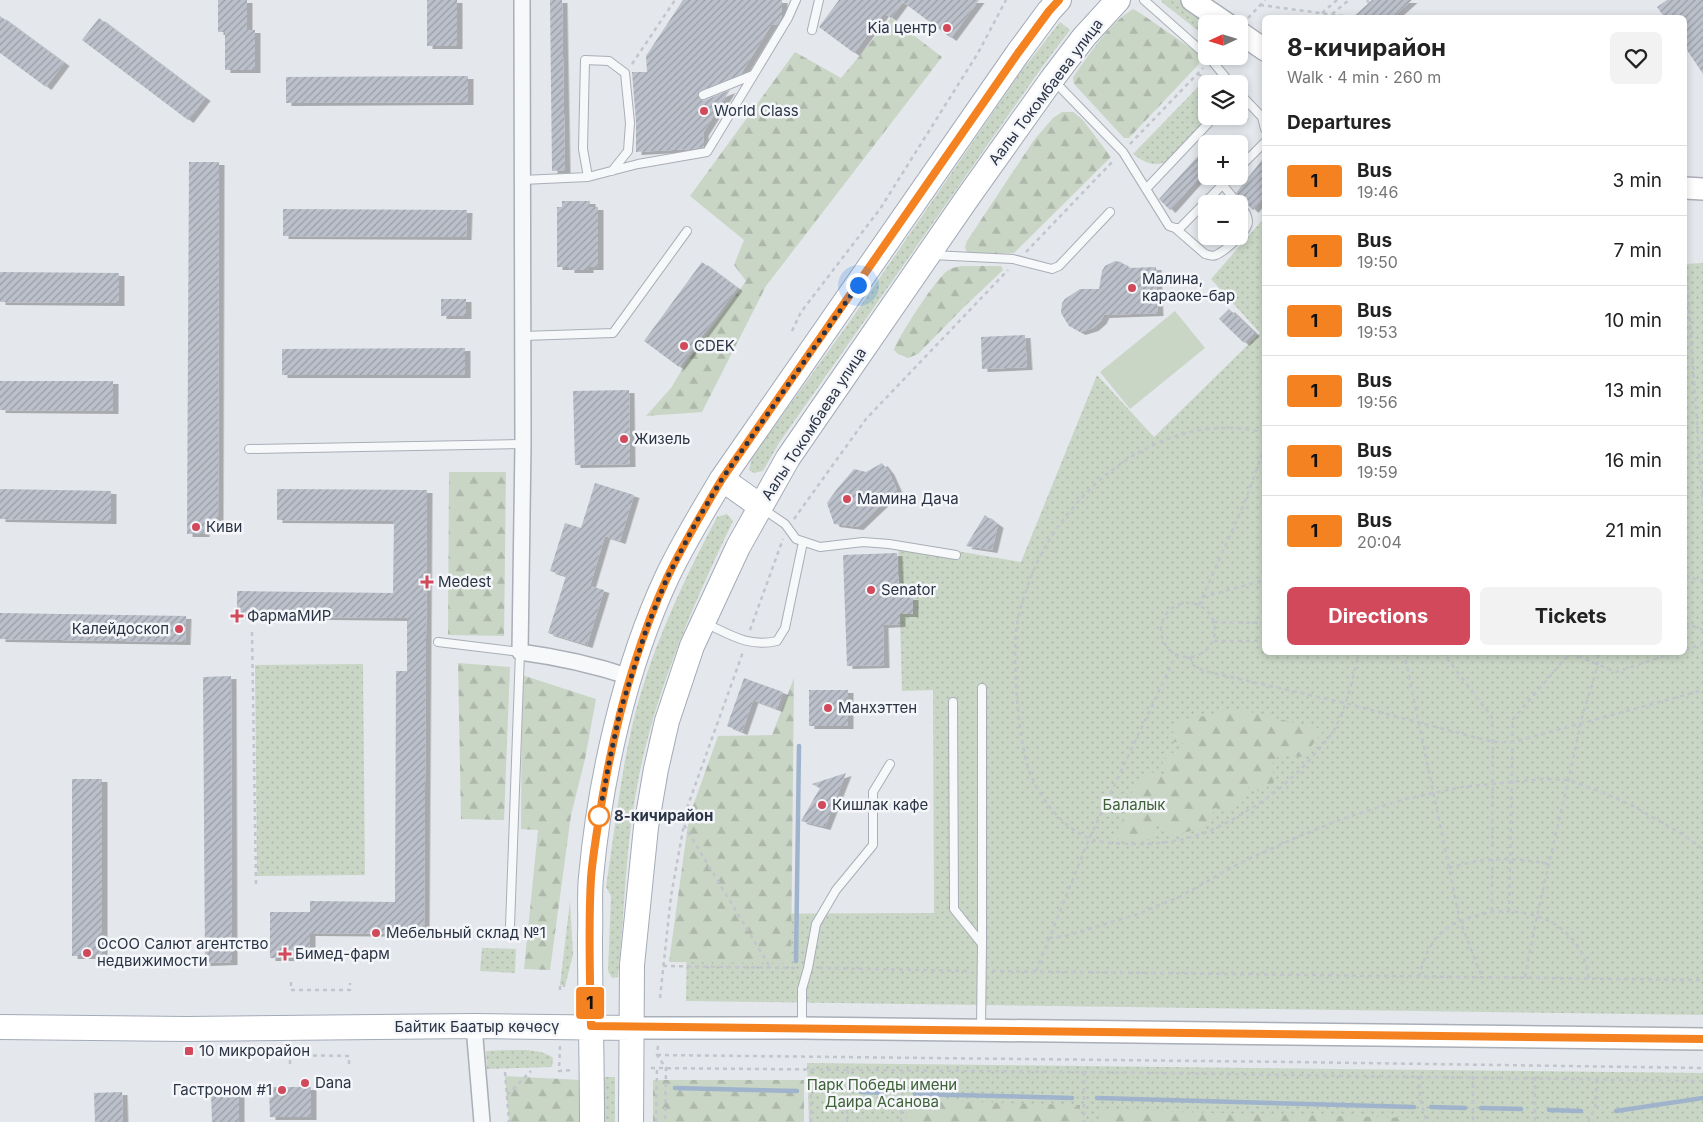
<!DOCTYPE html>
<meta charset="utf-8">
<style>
body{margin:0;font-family:Inter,sans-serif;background:#f2f2f2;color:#222;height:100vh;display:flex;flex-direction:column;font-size:19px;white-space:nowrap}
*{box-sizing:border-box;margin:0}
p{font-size:16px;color:#767676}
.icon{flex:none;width:28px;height:28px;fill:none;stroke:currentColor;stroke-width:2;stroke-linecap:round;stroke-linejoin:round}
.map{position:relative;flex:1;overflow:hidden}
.drawer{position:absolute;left:1262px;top:15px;width:425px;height:640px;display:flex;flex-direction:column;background:#fff;border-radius:8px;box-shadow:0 2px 8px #0003}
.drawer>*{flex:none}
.badge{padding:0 10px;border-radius:4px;font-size:18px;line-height:32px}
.needle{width:32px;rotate:266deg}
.tools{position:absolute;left:1198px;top:15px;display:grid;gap:10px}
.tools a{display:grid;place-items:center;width:50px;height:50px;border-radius:8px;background:#fff;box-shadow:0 2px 8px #0003;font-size:25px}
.you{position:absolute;width:25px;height:25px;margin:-12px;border:4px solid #fff;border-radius:50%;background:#1a73e8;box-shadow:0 0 0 8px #1a73e833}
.map>.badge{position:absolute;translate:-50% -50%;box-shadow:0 0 0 2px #fff}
h2{padding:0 25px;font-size:19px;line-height:45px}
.round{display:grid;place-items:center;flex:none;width:52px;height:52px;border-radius:8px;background:#f2f2f2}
.summary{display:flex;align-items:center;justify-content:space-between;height:85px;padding:0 25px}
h1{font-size:24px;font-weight:700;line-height:38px}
.action{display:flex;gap:10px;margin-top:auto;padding:10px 25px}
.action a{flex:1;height:58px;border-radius:8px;background:#d1495b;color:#fff;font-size:20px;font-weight:700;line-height:58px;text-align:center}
.action a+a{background:#f2f2f2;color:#222}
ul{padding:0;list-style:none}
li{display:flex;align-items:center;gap:15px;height:70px;padding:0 25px;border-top:1px solid #e0e0e0}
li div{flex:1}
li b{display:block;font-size:19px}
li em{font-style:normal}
li .badge{min-width:55px;font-weight:700;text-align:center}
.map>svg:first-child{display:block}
.grass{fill:url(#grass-dots)}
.forest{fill:url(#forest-firs)}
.garden{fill:#c9d6c5}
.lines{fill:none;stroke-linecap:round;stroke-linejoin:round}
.stream{stroke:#9fb4cc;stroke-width:4.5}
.building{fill:url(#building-hatch);filter:url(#shadow)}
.lane-casing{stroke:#a9aeb7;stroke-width:10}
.street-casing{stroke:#a9aeb7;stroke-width:18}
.secondary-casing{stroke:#a9aeb7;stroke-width:24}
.primary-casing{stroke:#a3abb8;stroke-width:26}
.path{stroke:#c2c5cb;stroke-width:2.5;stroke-dasharray:4 4;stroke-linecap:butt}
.lane{stroke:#f7f8fa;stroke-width:8}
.street{stroke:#f7f8fa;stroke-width:15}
.secondary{stroke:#fff;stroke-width:21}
.primary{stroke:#fff;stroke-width:24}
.line-casing{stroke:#fff;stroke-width:11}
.line{stroke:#f58220;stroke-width:8}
.walk{stroke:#2b3445;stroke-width:5;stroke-dasharray:0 9}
.poi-dot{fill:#d1495b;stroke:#f4f6f9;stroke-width:2}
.stop-dot{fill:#fff;stroke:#f58220;stroke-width:2.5}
.labels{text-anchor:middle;stroke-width:5;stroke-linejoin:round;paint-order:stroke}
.poi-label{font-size:15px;fill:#2b3445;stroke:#f4f6f9;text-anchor:start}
.street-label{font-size:15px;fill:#2b3445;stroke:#f4f6f9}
.park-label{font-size:15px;fill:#3f6138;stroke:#f4f6f9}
.stop-label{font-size:15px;font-weight:bold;fill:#2b3445;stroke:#f4f6f9;text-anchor:start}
</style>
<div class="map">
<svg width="1703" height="1122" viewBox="0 0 1703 1122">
<defs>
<pattern id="grass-dots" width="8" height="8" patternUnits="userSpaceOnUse" patternTransform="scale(1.25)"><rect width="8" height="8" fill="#c9d6c5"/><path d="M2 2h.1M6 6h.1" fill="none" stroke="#adb8ab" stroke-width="1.8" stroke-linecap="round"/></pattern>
<pattern id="forest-firs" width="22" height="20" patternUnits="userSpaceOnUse" patternTransform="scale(1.25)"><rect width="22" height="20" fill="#c9d6c5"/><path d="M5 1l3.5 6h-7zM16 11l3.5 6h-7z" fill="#adb8ab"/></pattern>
<pattern id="building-hatch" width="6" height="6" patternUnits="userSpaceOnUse" patternTransform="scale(1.25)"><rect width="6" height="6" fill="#bbc0ca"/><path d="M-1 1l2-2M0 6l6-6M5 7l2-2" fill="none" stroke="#989da6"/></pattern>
<filter id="shadow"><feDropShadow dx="5.5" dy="3" stdDeviation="0" flood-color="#0004"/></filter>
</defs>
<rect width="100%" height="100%" fill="#e4e7ec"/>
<!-- grass -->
<path class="grass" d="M1161 0H1183L1221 24H1206V37L1163 3Z
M1060 22 1070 30 1042 67 779 443 763 471 754 473 749 470 752 457 848 324 1020 73Z
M1200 85 1206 91V116H1209L1169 160C1156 168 1145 163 1133 154Z
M1265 217V652H1685V264L1703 263V1015L686 1001 687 914 934 913 933 690 902 691 898 541 1021 562 1097 375 1154 437 1260 333 1211 279Z
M727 514 733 521C693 605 656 689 638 781 625 846 625 911 618 977L612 978 608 971 611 896 606 887C616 823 622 757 640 696 658 634 687 574 717 517Z
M363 664 365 875 257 876 255 665Z
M570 901 573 955 565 986 560 985Z
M482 948 516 949 515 973 480 971Z
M486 1051C504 1051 539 1046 553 1058L552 1067 487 1069Z
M807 1063 1703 1073V1122H809Z
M604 1077H615V1122H604Z"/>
<!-- forest -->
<path class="forest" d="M1133 9 1140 13 1198 53 1201 57 1198 65 1129 138H1124L1074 84 1073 77C1091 53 1107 25 1133 9Z
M891 18 942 57 766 286 702 412 646 416 671 388 687 361 746 281 734 265 744 240 690 196 795 52 841 78Z
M1062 112H1073L1082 119 1111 157 1014 253 978 255 967 254 965 247 967 241 1034 140 1053 118Z
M961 266H1001L1003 270 962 309 918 354 908 358 898 354 894 350C898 337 936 279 947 271 951 268 956 267 961 266Z
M449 472H506L504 636 448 635Z
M458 663 510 667 504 820 461 819Z
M522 675 596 699 585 759 571 815 550 970 524 969 538 830 521 829Z
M794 678 791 963 669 962 689 817 718 736 772 735Z
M1234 708 1324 730 1303 757 1279 755 1272 764 1274 782 1260 792 1249 785 1241 805 1226 810 1214 808 1211 823 1195 830 1170 836 1164 824 1154 825 1153 840H1137L1116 838 1134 788 1151 772 1163 777 1168 773 1162 761C1168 754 1171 751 1180 753L1184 748 1183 743 1169 741 1168 735 1174 732 1177 725 1184 719 1211 715Z
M505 1076 581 1080 580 1122H509Z
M653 1080H804V1122H653Z
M907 1100 1080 1105V1122H907Z
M1101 1110 1412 1118 1415 1122H1101Z"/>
<!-- garden -->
<path class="garden" d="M1175 311 1205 348 1130 409 1100 372Z"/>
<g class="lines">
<!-- stream -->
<path class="stream" d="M796 961 799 746
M675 1088 797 1091
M861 1092 887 1093
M915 1094 1072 1098
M1097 1098 1414 1107
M1431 1107 1465 1108
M1481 1108 1521 1109
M1549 1110 1581 1111
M1616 1111 1703 1098"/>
</g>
<!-- building -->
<path class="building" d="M218 0H247V30H255V70H225V32H218Z
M427 0H457V46H427Z
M550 0H562L565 170 552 171Z
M683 0H782V16L778 24 771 25 741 74 698 92V98L703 101 730 90 703 133 704 147 690 149 636 152V122L632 72H647L646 56Z
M839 0H979L951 38 903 2 891 18 884 13 854 53 819 27Z
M1372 0H1412L1392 18H1352Z
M1667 0H1703V74L1685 47V18H1665L1657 7Z
M0 16 64 63 46 87 0 53Z
M99 18 205 98 188 120 82 40Z
M468 76V102L286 103V77Z
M1206 147V170L1170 210 1159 199Z
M1265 156V195L1253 210 1236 193Z
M189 162H219L218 520 205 519 204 534H187Z
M562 201H590V207H598V267H588V270H569V267H557V207H562Z
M283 209 467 210 466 237 283 236Z
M1115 261 1121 262 1129 268 1156 267 1158 313 1104 315 1101 321 1093 328 1080 332 1069 326 1061 313 1062 303 1065 299 1080 289H1099L1102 271 1105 266Z
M702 262 737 288 679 367 644 341Z
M0 272 119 273V303L0 302Z
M441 299H466V316H441Z
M1229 309 1254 333 1244 343 1219 319Z
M1025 335 1027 367 982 369 981 337Z
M465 348V375H282V349Z
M0 381H113V411L0 410Z
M629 390 630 464 575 465 573 391Z
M882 463 889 472 897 490 858 527 834 524 827 503 837 489 854 469 866 472Z
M595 483 634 495 620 541 605 536 590 586 604 590 587 645 548 633 566 576 550 571 565 523 581 528Z
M0 489 111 491V521L0 519Z
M277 489 427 490 424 934 310 933V958H270V912H310V901L395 902 396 671H407V618L237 616V591L393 593 394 521 277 520Z
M985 515 998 525 992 550 966 546Z
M897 553 899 597H913V614H900V624L883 625 884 665 847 666 843 555Z
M0 613 186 616 185 642 0 639Z
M231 676 232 962 205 963 203 677Z
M744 678 783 692 777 709 753 700 742 732 727 726Z
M809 690H848V726H809Z
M846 773 825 827 801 821 820 788 812 784Z
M72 779H102V956H72Z
M269 1087H311V1117H270Z
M239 1091V1122H212L211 1092Z
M122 1092 123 1122H95L94 1093Z"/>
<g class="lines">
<defs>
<path id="lane" d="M1144 0 1206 55
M812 30 819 0
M1208 56 1231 84
M1055 82 1123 152 1169 226 1175 228H1180L1231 176
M1239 93 1262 117 1265 129
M703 95 753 75
M1239 168 1265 142
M588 177 583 149 585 60 609 61 625 73 630 123 628 151 612 171
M522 180 588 177 638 164 707 152 788 18 796 0
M1223 185 1238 204
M1146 189 1215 116
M1175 228 1205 254C1209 255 1212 257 1216 255 1225 251 1248 231 1248 222 1248 214 1243 210 1239 204
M932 255 1013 259 1052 269 1059 266 1110 212
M523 336 613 333 687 231
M249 449 523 444
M763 509 785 524 796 539 820 547 863 542 889 544 956 555
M705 623C729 634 749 648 777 641L785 628 803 542
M438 642 520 652 510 926
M953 702 954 909 982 944 981 1028
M982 944V688
M802 1026V989L808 968 816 924 836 890 873 845V792L890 764"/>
<path id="street" d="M522 0 523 444 520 652C558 657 594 665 630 677
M474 1026 482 1122"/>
<path id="secondary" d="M1192 0 1227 24
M1239 32 1265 50
M1685 188 1703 189
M631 1028H802L1703 1039"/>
<path id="primary" d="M722 479 760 506
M0 1027 186 1029 474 1026 631 1028
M592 1122C592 1060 590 999 590 937 591 917 589 896 591 877 600 779 625 667 667 577 683 543 703 511 722 479L1018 53 1049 11 1059 0
M631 1122 632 965 646 827 656 769 667 721 692 646 738 547 788 458 968 197 1052 79 1084 37 1118 0"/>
</defs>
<!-- lane casing -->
<use href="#lane" class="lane-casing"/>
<!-- street casing -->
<use href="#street" class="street-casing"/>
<!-- secondary casing -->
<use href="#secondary" class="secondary-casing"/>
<!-- primary casing -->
<use href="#primary" class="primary-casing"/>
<!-- path -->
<path class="path" d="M1367 0 1369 3
M1260 5 1350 17
M1322 13 1337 0
M1332 14 1349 0
M1248 18 1265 0
M632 64 675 0
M1198 73 1209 84
M1239 112 1248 120
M1130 144 1203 68
M1026 252 1114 160
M1685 270 1687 279 1703 510
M792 331 801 312 880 209 978 53 1006 0
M1265 433C1220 421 1176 431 1136 454 1088 482 1046 532 1028 585 1023 599 1018 616 1016 631 1013 665 1018 748 1032 778 1044 803 1061 825 1086 837 1099 844 1119 843 1133 844 1163 845 1195 839 1222 825 1262 804 1290 784 1319 749 1324 743 1330 737 1334 730 1347 707 1353 678 1359 652
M794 519 866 419 1008 270
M1685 576 1703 581
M1203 597 1265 580
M1161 630a27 27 0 1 1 54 0a27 27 0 1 1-54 0Z
M1199 605 1244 504 1265 446
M1214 622 1265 623
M1685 623 1703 630
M750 630 783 539
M252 632 256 885
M1214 641H1265
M1685 650 1703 644
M1404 652 1460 921 1482 977
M1442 652 1492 717 1493 742 1492 912
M1571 653 1616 672 1677 652
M1190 657 1193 665 1204 671 1345 703 1493 742H1513L1703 690
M684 825 770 967
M1449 868C1485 857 1512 857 1549 864
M1509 912 1513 719 1571 652
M1049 938 1065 936 1085 930 1138 914 1179 897 1240 863 1295 838 1342 819 1405 799 1462 787 1543 779 1569 780 1604 793 1633 806 1682 834 1703 849
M663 966 796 968
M819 968 971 971
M992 971 1703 980
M1036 971 1089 839 1176 655
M1419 977C1423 962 1427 950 1436 938 1448 924 1466 918 1483 914 1519 906 1563 917 1581 952 1585 960 1587 969 1589 978
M1525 977C1540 893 1563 810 1580 726 1585 701 1597 678 1599 652
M291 982V990H350V983
M560 990V985L565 986
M660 998 671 896 687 808 743 652
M560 1046 559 1071 574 1070
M658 1046 657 1055 666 1068 665 1122
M657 1055 1293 1062 1703 1068
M290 1064V1055L349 1056V1065
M651 1068 1084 1072 1703 1081
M505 1072 509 1122
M1084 1072V1122
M1419 1076 1420 1099 1427 1122
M1473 1076V1122
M1535 1077V1122
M507 1095 531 1071
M656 1122 657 1069
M811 1122V1070
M847 1122 848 1070
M901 1122 902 1070
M1588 1122 1595 1108 1597 1078"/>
<!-- lane -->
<use href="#lane" class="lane"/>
<!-- street -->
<use href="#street" class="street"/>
<!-- secondary -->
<use href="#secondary" class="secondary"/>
<!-- primary -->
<use href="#primary" class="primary"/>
</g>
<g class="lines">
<defs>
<path id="line" d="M1059 0 1049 11 1018 53 722 479C703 511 683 544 667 578 635 648 615 724 602 800 598 826 593 852 591 878 588 927 590 977 591 1026L1703 1039"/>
</defs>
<!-- line casing -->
<use href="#line" class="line-casing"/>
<!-- line -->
<use href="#line" class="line"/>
<!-- walk -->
<path class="walk" d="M599 816 610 758 620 712 646 630 667 578 695 524 722 479 858 285"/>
</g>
<!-- markers -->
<g class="poi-dot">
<circle cx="947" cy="28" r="5"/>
<circle cx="704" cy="111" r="5"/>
<circle cx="1132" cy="288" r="5"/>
<circle cx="684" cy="346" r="5"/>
<circle cx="624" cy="439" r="5"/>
<circle cx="847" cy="499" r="5"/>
<circle cx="196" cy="527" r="5"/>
<path d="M424.5 574.5h5v5h5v5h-5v5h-5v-5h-5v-5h5z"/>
<circle cx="871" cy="590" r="5"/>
<path d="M234.5 608.5h5v5h5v5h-5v5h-5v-5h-5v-5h5z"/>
<circle cx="179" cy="629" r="5"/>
<circle cx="828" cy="708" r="5"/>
<circle cx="822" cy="805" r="5"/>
<circle cx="376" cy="933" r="5"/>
<circle cx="87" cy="953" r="5"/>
<path d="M282.5 946.5h5v5h5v5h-5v5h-5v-5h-5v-5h5z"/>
<rect x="184" y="1046" width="10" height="10" rx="2.5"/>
<circle cx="305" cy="1083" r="5"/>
<circle cx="282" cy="1090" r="5"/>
</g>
<circle class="stop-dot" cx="599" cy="816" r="10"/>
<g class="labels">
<!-- poi labels -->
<g class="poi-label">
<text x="937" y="33" text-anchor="end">Kia центр</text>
<text x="714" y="116">World Class</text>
<text x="1142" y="284">Малина,<tspan x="1142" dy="17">караоке-бар</tspan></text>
<text x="694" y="351">CDEK</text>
<text x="634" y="444">Жизель</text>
<text x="857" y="504">Мамина Дача</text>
<text x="206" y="532">Киви</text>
<text x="438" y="587">Medest</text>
<text x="881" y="595">Senator</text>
<text x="247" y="621">ФармаМИР</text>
<text x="169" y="634" text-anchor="end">Калейдоскоп</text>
<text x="838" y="713">Манхэттен</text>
<text x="832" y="810">Кишлак кафе</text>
<text x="386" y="938">Мебельный склад №1</text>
<text x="97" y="949">ОсОО Салют агентство<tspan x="97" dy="17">недвижимости</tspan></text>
<text x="295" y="959">Бимед-фарм</text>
<text x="199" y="1056">10 микрорайон</text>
<text x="315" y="1088">Dana</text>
<text x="272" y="1095" text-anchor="end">Гастроном #1</text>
</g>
<!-- street labels -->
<g class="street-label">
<text transform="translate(1046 92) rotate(-53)" y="5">Аалы Токомбаева улица</text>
<text transform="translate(814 424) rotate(-57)" y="5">Аалы Токомбаева улица</text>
<text x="477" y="1032">Байтик Баатыр көчөсү</text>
</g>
<!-- park labels -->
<g class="park-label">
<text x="1134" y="810">Балалык</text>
<text x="882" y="1090">Парк Победы имени<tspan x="882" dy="17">Даира Асанова</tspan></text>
</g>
<!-- stop labels -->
<g class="stop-label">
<text x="614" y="821">8-кичирайон</text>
</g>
</g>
</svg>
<div class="tools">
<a><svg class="needle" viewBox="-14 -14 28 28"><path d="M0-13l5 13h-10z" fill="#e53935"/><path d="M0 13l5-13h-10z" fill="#767676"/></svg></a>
<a><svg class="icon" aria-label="layers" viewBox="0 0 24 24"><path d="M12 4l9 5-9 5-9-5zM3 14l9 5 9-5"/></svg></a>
<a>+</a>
<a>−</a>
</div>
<div class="you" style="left:858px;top:285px"></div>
<b class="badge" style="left:590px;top:1003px;background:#f58220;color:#111">1</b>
<section class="drawer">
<div class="summary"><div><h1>8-кичирайон</h1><p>Walk · 4 min · 260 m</p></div><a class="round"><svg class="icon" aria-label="heart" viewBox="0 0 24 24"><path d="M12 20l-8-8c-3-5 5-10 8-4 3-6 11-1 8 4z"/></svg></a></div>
<h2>Departures</h2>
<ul>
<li><span class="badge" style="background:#f58220;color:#111">1</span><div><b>Bus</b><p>19:46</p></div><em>3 min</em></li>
<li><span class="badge" style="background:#f58220;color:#111">1</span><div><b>Bus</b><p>19:50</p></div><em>7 min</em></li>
<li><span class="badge" style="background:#f58220;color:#111">1</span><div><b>Bus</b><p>19:53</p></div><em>10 min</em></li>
<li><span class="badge" style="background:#f58220;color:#111">1</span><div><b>Bus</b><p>19:56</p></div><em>13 min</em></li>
<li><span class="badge" style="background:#f58220;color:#111">1</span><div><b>Bus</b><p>19:59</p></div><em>16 min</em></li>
<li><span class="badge" style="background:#f58220;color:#111">1</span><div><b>Bus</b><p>20:04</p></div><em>21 min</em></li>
</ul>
<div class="action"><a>Directions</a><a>Tickets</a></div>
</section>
</div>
